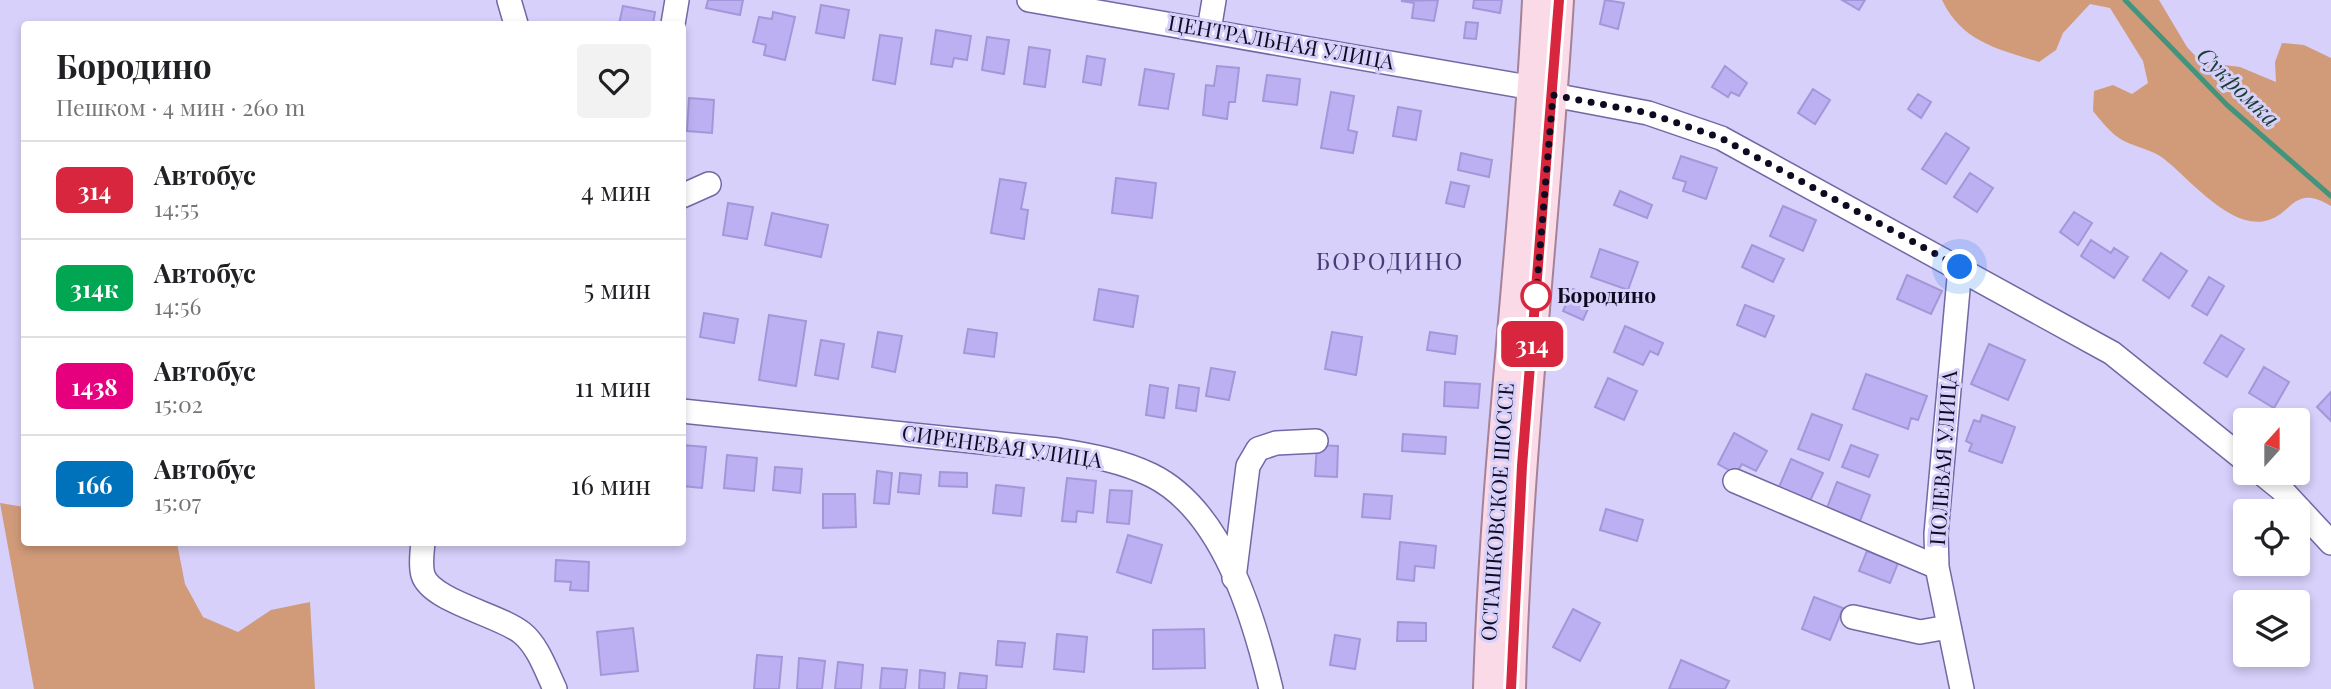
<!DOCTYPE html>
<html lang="ru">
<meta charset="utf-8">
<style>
body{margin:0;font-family:"Playfair Display",serif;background:#f2f2f2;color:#202124;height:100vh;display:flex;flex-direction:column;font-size:26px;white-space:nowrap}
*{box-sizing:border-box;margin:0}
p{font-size:23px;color:#757577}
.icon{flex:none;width:38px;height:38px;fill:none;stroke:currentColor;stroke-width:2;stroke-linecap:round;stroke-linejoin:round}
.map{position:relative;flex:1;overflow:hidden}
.drawer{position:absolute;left:21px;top:21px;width:665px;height:525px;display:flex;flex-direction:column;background:#fff;border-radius:7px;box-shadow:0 4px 10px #0003}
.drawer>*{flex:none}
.badge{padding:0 14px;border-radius:10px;font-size:24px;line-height:46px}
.needle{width:46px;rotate:21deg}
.buttons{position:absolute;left:2233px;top:408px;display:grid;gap:14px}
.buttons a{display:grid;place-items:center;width:77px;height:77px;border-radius:7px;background:#fff;box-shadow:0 4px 10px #0003;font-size:35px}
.you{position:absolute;width:35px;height:35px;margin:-18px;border:5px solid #fff;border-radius:50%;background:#1a73e8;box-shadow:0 0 0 10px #1a73e833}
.map>.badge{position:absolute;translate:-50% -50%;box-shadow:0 0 0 4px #fff}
.round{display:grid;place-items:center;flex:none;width:74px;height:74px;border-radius:7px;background:#f2f2f2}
.headline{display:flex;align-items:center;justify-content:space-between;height:119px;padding:0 35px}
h1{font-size:33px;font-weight:700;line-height:52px}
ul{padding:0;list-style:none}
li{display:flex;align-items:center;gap:21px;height:98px;padding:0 35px;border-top:2px solid #e0e0e0}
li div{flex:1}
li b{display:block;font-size:26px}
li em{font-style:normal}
li .badge{min-width:77px;font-weight:700;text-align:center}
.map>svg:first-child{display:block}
.green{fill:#d19b7a}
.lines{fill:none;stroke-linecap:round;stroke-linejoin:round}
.stream{stroke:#44937d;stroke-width:5}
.building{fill:#bcb0f3;stroke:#a397d9;stroke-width:2}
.minor-casing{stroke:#7467a5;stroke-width:26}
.major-casing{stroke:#a68197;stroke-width:32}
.minor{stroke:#fff;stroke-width:23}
.major{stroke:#fadae7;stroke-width:28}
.line-casing{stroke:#fff;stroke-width:16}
.line{stroke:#d7263d;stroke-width:10}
.walk{stroke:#100a21;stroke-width:7;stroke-dasharray:0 12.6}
.stop-dot{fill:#fff;stroke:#d7263d;stroke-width:3.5}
.labels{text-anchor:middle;stroke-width:6;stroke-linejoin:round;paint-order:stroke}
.street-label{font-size:21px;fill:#100a21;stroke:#d6d0fa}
.stop-label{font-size:21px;font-weight:bold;fill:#100a21;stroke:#d6d0fa;text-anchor:start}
.water-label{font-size:23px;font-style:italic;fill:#1a3e34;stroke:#d6d0fa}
.quarter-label{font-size:24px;letter-spacing:2px;fill:#483a74;stroke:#d6d0fa}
</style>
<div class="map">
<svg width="2331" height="689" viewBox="0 0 2331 689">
<rect width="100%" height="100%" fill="#d6d0fa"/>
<!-- green -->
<path class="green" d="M1942 0H2159L2187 47 2201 62 2240 67 2276 82 2275 62 2282 43 2304 45 2331 58V206C2293 183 2293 215 2265 221 2229 229 2188 177 2163 158 2152 150 2136 147 2124 141 2111 134 2102 122 2093 111L2094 91 2113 85 2132 94 2148 83 2143 61 2110 8 2090 4 2063 33 2056 50 2039 62C1998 49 1962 42 1942 0Z
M0 503 24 507V542L177 543 185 584 203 617 238 632 271 610 310 602 315 689H34Z"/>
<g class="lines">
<!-- stream -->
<path class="stream" d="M2125 0 2227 105 2331 196"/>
</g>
<!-- building -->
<path class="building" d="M708 0H743L740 15 706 8Z
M1438 0 1434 21 1412 18 1414 3 1401 1Z
M1474 0H1502L1500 13 1473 8Z
M1605 0 1624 3 1618 29 1600 24Z
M1842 0H1865L1859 10Z
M821 5 849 10 844 38 816 33Z
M623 6 655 12 653 24H619Z
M773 12 795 17 785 60 764 55 766 45 753 42 759 17 772 19Z
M1466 22 1478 23 1476 39 1464 38Z
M936 30 971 36 967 60 954 58 952 67 931 64Z
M880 35 902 38 895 84 873 80Z
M987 37 1009 40 1004 74 982 70Z
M1029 47 1050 50 1045 87 1024 84Z
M1087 56 1105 59 1101 85 1083 82Z
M1217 66 1239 68 1235 102H1229L1227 119 1203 115 1206 85 1214 86Z
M1725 66 1747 83 1739 96 1731 92 1728 97 1712 87Z
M1145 69 1174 74 1168 109 1139 105Z
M1267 75 1300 79 1297 105 1263 101Z
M1813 89 1830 100 1815 124 1798 113Z
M1331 92 1354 96 1348 130 1357 132 1353 153 1321 148Z
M1918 94 1931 102 1921 118 1908 109Z
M689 98 714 100 712 133 687 131Z
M1398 107 1421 111 1416 140 1393 136Z
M1946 133 1969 148 1946 184 1922 169Z
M1461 153 1492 160 1489 177 1458 170Z
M1681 156 1717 168 1706 199 1683 191 1686 182 1673 178Z
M1970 173 1993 188 1977 212 1954 197Z
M1116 178 1156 183 1152 218 1112 213Z
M1000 179 1026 183 1021 209 1028 210 1024 239 991 233Z
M1451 182 1469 186 1464 207 1446 203Z
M1620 191 1652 205 1647 218 1614 205Z
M728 203 753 207 747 239 723 235Z
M1783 206 1816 220 1803 251 1770 236Z
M2074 212 2092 223 2078 245 2060 232Z
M772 213 828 225 821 257 765 245Z
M2091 240 2111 253 2114 248 2128 257 2114 278 2081 256Z
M1752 245 1784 259 1773 282 1742 267Z
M1600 249 1638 262 1628 290 1591 277Z
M2161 253 2187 271 2169 298 2143 280Z
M1907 275 1942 291 1931 314 1897 299Z
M2209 277 2224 286 2207 315 2192 306Z
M1099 289 1138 296 1133 327 1094 320Z
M1573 289 1593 298 1583 320 1563 311Z
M1745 305 1774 316 1765 337 1737 325Z
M704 313 738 319 734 343 700 337Z
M769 315 806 321 796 386 759 380Z
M1625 326 1663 343 1658 355 1650 351 1643 365 1614 352Z
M968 329 997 333 994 357 964 353Z
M878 332 902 336 895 372 872 367Z
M1332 332 1362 337 1356 375 1325 369Z
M1430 332 1457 336 1455 354 1427 350Z
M2221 335 2244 349 2227 377 2204 363Z
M821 340 844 344 838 379 815 375Z
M1989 344 2025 360 2008 400 1971 384Z
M2264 367 2289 382 2274 408 2249 393Z
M1211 368 1235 372 1229 400 1206 396Z
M1866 374 1927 396 1918 420 1911 418 1908 429 1853 409Z
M1608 378 1637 391 1624 420 1595 407Z
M1445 382 1480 384 1478 408 1444 406Z
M1150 385 1168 388 1164 418 1146 415Z
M1179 385 1199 388 1196 411 1176 408Z
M2331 392V421L2317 407Z
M1812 414 1842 425 1829 460 1798 449Z
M1982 415 2015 427 2002 463 1969 451 1972 444 1966 441 1974 420 1980 422Z
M1734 433 1767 451 1756 471 1742 464 1736 474 1718 464Z
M1403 434 1446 437 1445 454 1402 451Z
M682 445 706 447 702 488 682 486Z
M1317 445 1338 446 1337 477 1315 476Z
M1851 445 1878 455 1869 477 1842 467Z
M727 455 757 458 754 491 724 488Z
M1791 459 1823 473 1810 501 1779 487Z
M775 467 802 469 800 493 773 490Z
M877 471 892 473 889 504 874 503Z
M940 472 967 473V487L939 486Z
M900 473 921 475 919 494 898 492Z
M1067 478 1096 481 1093 513 1077 511 1076 522 1062 521Z
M1837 482 1870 495 1860 521 1827 508Z
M996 485 1024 488 1021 516 993 513Z
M1110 490 1132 491 1129 524 1107 522Z
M823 494H855L856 527 823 528Z
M1364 494 1392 496 1390 519 1362 517Z
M1606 509 1643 520 1637 541 1600 530Z
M1128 535 1162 545 1151 583 1117 572Z
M1400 542 1436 546 1434 568 1415 566 1414 581 1397 579Z
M1867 551 1898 563 1890 583 1859 571Z
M556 560 589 562 588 591 570 590 571 582 555 581Z
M1814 597 1843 608 1830 640 1802 629Z
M1573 609 1600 623 1580 661 1553 647Z
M1398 622 1426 623V641H1397Z
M633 628 638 671 601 675 597 632Z
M1204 629 1205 668 1153 669V630Z
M1057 634 1087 637 1084 672 1054 669Z
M1335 635 1360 639 1355 669 1330 665Z
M998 641 1025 643 1022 667 996 665Z
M757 655 782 657 779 689H754Z
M799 658 825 661 822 689H797Z
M1681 660 1729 681 1725 689H1669Z
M838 662 863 665 861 689H835Z
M882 668 907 670 905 689H880Z
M920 670 945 673 944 689H919Z
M960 673 987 676 986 689H958Z"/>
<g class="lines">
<defs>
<path id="minor" d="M509 0 516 24
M1029 0 1533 88
M673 24 677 0
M1209 30 1214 0
M1553 95 1648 113 1721 138 2112 353 2245 460
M682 196 709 184
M1960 267 1936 534 1937 567 1962 689
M682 411 1058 450C1089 455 1122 461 1151 475 1223 510 1254 618 1271 689
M2260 472 2281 489 2331 543
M1735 481 1937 567
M423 542C422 553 420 565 423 575 431 601 500 615 522 633 538 646 546 670 555 689
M1234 578 1248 466 1258 449 1276 443 1316 441
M1853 617 1920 632 1948 627"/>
<path id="major" d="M1488 689C1495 459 1526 230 1537 0
M1511 689C1517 459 1545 230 1559 0"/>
</defs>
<!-- minor casing -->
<use href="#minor" class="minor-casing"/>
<!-- major casing -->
<use href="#major" class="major-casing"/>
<!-- minor -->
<use href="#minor" class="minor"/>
<!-- major -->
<use href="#major" class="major"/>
</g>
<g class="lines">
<defs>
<path id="line" d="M1511 689 1522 466 1559 0"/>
</defs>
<!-- line casing -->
<use href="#line" class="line-casing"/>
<!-- line -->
<use href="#line" class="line"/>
<!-- walk -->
<path class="walk" d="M1536 296 1535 308 1553 95 1648 113 1721 138 1960 267"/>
</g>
<!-- markers -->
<circle class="stop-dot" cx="1536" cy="296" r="14"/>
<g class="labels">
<!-- street labels -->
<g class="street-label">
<text transform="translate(1281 43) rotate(10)" y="7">ЦЕНТРАЛЬНАЯ УЛИЦА</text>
<text transform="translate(1002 447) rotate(8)" y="7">СИРЕНЕВАЯ УЛИЦА</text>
<text transform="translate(1944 458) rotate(-86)" y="7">ПОЛЕВАЯ УЛИЦА</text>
<text transform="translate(1498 512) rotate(-86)" y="7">ОСТАШКОВСКОЕ ШОССЕ</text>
</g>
<!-- stop labels -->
<g class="stop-label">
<text x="1557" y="303">Бородино</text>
</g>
<!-- water labels -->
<g class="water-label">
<text transform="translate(2238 87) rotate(44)" y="8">Сукромка</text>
</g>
<!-- quarter labels -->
<g class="quarter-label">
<text x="1390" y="270">БОРОДИНО</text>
</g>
</g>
</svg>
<div class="buttons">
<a><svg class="needle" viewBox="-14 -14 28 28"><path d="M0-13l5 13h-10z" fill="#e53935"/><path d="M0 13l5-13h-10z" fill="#757577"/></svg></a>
<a><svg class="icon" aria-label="locate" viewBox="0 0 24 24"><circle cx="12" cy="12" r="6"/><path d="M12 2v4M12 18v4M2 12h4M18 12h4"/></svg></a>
<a><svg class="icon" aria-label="layers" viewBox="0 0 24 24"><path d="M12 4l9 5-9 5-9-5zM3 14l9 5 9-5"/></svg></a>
</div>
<div class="you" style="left:1960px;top:267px"></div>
<b class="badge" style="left:1532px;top:344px;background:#d7263d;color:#fff">314</b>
<section class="drawer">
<div class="headline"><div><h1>Бородино</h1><p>Пешком · 4 мин · 260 m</p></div><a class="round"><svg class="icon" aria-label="heart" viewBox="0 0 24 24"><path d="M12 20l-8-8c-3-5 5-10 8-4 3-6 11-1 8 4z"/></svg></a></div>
<ul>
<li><span class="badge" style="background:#d7263d;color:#fff">314</span><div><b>Автобус</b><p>14:55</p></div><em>4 мин</em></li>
<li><span class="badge" style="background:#00a651;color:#fff">314к</span><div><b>Автобус</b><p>14:56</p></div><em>5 мин</em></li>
<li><span class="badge" style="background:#e6007e;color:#fff">1438</span><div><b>Автобус</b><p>15:02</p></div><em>11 мин</em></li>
<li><span class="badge" style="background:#0072bc;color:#fff">166</span><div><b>Автобус</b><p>15:07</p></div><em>16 мин</em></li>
</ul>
</section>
</div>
